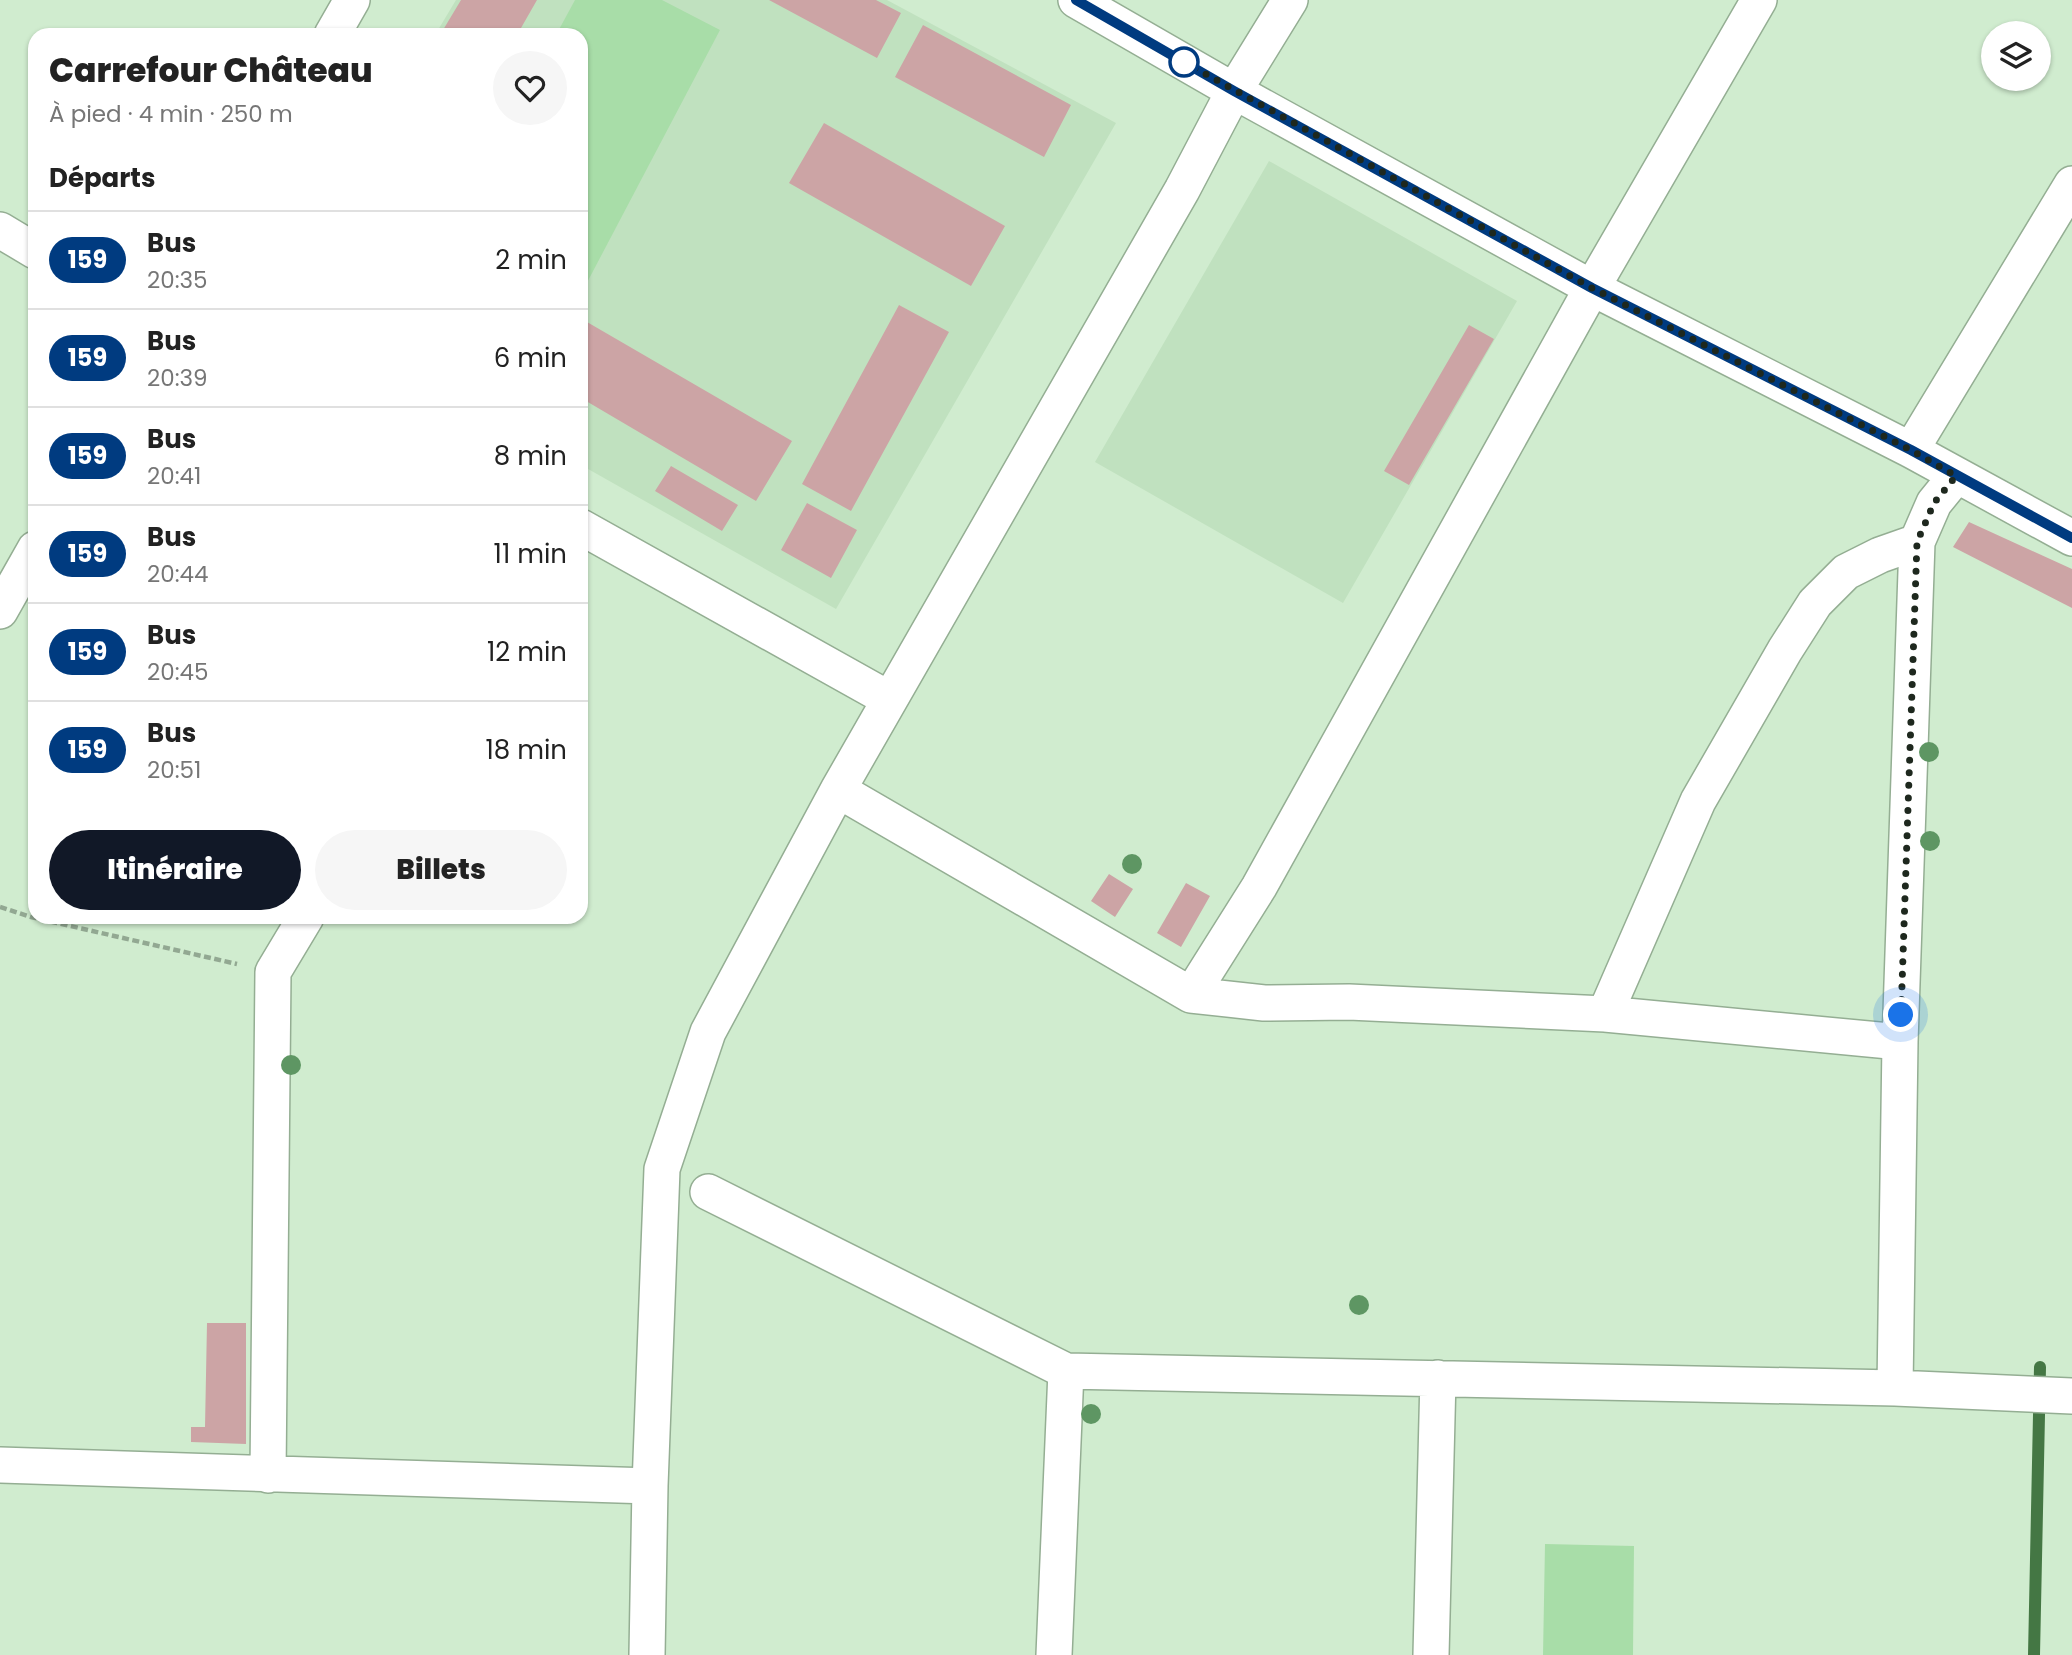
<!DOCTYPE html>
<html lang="fr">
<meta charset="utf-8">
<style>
body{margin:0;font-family:Poppins,sans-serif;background:#f6f6f6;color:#222;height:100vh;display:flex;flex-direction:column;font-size:26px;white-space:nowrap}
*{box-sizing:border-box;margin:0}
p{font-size:23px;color:#767676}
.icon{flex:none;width:38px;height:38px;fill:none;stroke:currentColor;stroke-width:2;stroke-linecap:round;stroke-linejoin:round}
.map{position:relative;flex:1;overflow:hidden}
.side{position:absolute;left:28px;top:28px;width:560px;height:896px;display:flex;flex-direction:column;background:#fff;border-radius:21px;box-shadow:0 2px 5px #0004}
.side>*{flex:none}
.badge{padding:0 14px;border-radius:23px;font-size:24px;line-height:46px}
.controls{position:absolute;left:1981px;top:21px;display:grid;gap:14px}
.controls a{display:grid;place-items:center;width:70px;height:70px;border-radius:50%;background:#fff;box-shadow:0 2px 5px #0004;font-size:35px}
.you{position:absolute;width:35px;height:35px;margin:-18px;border:5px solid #fff;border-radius:50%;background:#1a73e8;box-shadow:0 0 0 10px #1a73e833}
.map>.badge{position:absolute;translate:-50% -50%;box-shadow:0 0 0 4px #fff}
h2{padding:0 21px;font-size:26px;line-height:63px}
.round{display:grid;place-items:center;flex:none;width:74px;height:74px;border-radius:37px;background:#f6f6f6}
.overview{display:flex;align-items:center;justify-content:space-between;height:119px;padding:0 21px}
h1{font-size:33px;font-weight:800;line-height:52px}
.primary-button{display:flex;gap:14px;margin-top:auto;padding:14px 21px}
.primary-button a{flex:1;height:80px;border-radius:42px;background:#111827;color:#fff;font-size:28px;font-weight:800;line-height:80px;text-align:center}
.primary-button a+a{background:#f6f6f6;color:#222}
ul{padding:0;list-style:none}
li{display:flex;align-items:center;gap:21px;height:98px;padding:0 21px;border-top:2px solid #e0e0e0}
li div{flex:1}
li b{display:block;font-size:26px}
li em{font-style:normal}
li .badge{min-width:77px;font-weight:700;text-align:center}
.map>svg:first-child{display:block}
.built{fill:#c0e1bf}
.green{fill:#a8dda8}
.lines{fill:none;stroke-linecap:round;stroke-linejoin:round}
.stream{stroke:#474;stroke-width:12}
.building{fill:#cca4a5}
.street-casing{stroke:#94ae93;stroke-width:38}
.path{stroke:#92a892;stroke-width:4.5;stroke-dasharray:7 3.5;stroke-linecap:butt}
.street{stroke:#fff;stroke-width:35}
.tree{fill:#5e9663}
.line-casing{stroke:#fff;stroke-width:16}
.line{stroke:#003b80;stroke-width:10}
.walk{stroke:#1e281e;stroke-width:7;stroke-dasharray:0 12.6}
.stop-dot{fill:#fff;stroke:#003b80;stroke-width:3.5}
</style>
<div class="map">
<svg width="2072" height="1655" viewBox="0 0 2072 1655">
<rect width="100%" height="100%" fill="#d0eccf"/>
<!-- built -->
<path class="built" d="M456 0H887L1116 123 836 609 581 465V35H435Z
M1269 161 1517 301 1343 603 1095 462Z"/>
<!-- green -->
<path class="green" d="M575 0H662L720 30 581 294V35H556Z
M1545 1544 1634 1546 1633 1655H1543Z"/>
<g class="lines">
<!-- stream -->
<path class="stream" d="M2034 1655 2040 1367"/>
</g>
<!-- building -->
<path class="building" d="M461 0H537L517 35H440Z
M769 0H876L901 13 877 58Z
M923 25 1071 105 1044 157 895 77Z
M824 123 1005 226 971 286 789 183Z
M899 305 949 332 851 511 802 484Z
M587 322 792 441 756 501 581 398V332Z
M1469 325 1494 339 1409 485 1384 471Z
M671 466 738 505 722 531 655 491Z
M807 503 857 530 831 578 781 550Z
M1969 522 2072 569V608L1953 547Z
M1109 874 1133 889 1115 917 1091 901Z
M1186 883 1210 896 1181 947 1157 933Z
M207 1323H246V1444L191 1442V1427H205Z"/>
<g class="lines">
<defs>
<path id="street" d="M1076 0 1234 91 1592 288 1911 450 2072 538
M332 35 352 0
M0 230 35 251
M1911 450 2072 184
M581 527 889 699
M0 611 35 549
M838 790 1191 995 1264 1003 1349 1002 1605 1014 1900 1042
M1191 995 1259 887 1592 288 1759 0
M1605 1014 1698 801 1785 650 1815 603 1846 572 1880 555 1917 542
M708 1192 1066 1371 1895 1388 2072 1396
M1895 1388 1900 1042 1917 542 1934 503 1956 476
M0 1465 650 1486
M268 1475 273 972 306 917
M647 1655 650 1486 662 1169 708 1032 838 790 1182 190 1234 91 1290 0
M1054 1655 1066 1371
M1431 1655 1438 1378"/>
</defs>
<!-- street casing -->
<use href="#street" class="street-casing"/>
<!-- path -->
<path class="path" d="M0 907 31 917 237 964"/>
<!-- street -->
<use href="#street" class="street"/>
</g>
<!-- trees -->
<g class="tree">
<circle cx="1929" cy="752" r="10"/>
<circle cx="1930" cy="841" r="10"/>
<circle cx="1132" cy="864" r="10"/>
<circle cx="291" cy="1065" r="10"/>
<circle cx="1359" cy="1305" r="10"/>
<circle cx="1091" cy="1414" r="10"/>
</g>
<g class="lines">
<defs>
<path id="line" d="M1076 0 1234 91 1592 288 1911 450 2072 538"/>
</defs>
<!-- line casing -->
<use href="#line" class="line-casing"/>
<!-- line -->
<use href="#line" class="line"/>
<!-- walk -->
<path class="walk" d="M1184 62 1592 288 1911 450 1956 476 1934 503 1917 542 1901 1015"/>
</g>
<!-- markers -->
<circle class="stop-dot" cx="1184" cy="62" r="14"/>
</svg>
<div class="controls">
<a><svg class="icon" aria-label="layers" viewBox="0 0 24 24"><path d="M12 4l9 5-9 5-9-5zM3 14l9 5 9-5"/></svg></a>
</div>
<div class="you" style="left:1901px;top:1015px"></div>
<section class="side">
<div class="overview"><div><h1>Carrefour Château</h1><p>À pied · 4 min · 250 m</p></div><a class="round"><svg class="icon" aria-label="heart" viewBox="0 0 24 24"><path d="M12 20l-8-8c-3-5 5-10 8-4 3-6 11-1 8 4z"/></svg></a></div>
<h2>Départs</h2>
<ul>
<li><span class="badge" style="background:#003b80;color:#fff">159</span><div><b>Bus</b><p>20:35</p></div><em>2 min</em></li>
<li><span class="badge" style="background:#003b80;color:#fff">159</span><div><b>Bus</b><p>20:39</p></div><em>6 min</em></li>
<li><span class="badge" style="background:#003b80;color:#fff">159</span><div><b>Bus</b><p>20:41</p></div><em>8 min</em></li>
<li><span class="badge" style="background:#003b80;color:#fff">159</span><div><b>Bus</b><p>20:44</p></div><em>11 min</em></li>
<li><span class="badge" style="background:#003b80;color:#fff">159</span><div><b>Bus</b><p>20:45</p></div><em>12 min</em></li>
<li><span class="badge" style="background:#003b80;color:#fff">159</span><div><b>Bus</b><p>20:51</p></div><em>18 min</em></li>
</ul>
<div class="primary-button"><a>Itinéraire</a><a>Billets</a></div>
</section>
</div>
